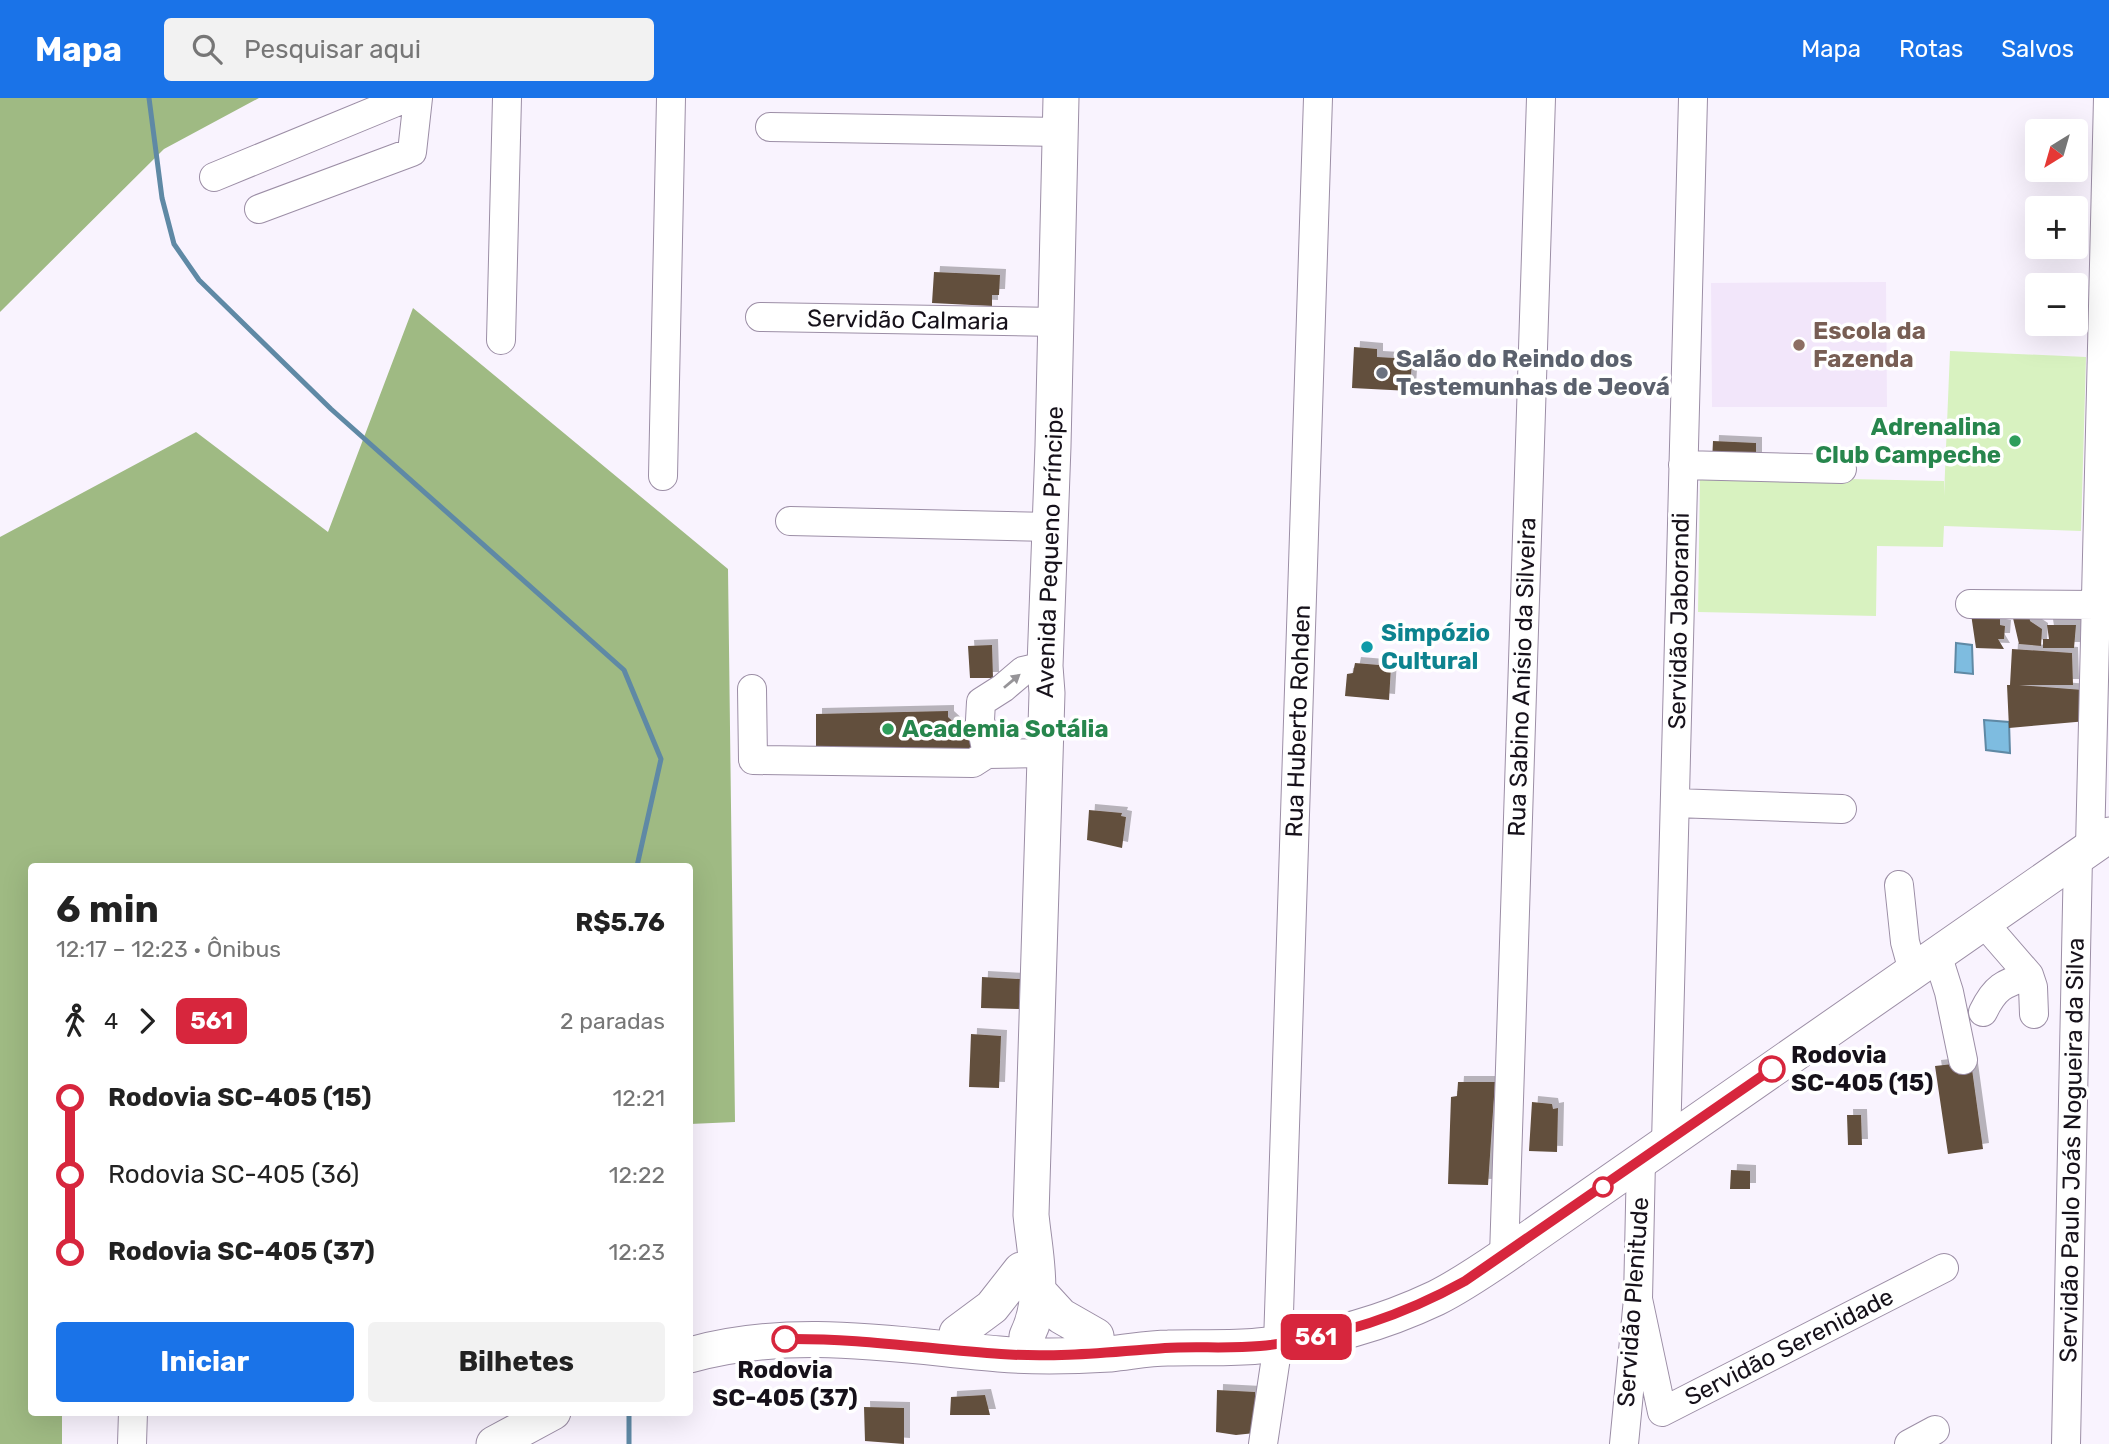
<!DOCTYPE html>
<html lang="pt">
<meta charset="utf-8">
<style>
body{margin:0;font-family:Rubik,sans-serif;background:#f2f2f2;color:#222;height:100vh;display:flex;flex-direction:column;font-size:26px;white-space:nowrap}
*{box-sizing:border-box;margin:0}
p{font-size:23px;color:#767676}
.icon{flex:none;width:38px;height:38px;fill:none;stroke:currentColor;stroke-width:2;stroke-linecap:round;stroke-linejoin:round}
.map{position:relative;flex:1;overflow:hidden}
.panel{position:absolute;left:28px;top:765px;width:665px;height:553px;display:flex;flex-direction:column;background:#fff;border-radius:7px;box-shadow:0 7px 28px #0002}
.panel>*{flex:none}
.badge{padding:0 14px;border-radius:10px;font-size:24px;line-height:46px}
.needle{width:46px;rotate:217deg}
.tools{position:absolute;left:2025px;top:21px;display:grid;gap:14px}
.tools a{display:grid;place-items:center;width:63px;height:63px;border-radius:7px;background:#fff;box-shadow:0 7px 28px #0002;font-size:35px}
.map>.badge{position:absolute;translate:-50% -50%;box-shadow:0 0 0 4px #fff}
.legs{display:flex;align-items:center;gap:10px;height:77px;padding:0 28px;font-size:23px}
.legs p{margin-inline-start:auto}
.overview{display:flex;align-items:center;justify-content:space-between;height:119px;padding:0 28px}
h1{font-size:38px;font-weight:700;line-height:52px}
.action{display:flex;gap:14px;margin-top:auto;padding:14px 28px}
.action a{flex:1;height:80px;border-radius:7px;background:#1a73e8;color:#fff;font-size:28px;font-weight:700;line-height:80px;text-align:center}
.action a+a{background:#f2f2f2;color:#222}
ul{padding:0 28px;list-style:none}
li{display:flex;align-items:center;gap:24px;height:77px;font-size:26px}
li i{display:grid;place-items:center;width:10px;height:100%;margin:0 9px;background:currentColor}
li i::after{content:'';width:18px;height:18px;margin:-9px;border:5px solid;border-radius:50%;background:#fff}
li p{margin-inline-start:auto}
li:first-child i{background:linear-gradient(#0000 50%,currentColor 0)}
li:last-child i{background:linear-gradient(currentColor 50%,#0000 0)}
header{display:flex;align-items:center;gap:42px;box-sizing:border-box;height:98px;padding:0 35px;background:#1a73e8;color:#fff}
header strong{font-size:33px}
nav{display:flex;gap:38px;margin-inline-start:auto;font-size:24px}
.search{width:490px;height:63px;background:#f2f2f2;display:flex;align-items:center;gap:18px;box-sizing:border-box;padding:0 24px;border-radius:7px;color:#767676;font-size:26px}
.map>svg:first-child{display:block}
.built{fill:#f2e6fa}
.green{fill:#d8f2c0}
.forest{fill:#9fba83}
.water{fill:#7ebce0;stroke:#5f89a5;stroke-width:2}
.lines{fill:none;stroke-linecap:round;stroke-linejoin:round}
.stream{stroke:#5f89a5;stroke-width:5}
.building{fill:#624f3c;filter:url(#shadow)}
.minor-casing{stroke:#9c8ea6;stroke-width:30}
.major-casing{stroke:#9c8ea6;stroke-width:37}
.minor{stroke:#fff;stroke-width:28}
.major{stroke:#fff;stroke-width:35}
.oneway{fill:#969498}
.line-1-casing{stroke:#fff;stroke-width:16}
.line-1{stroke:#d7263d;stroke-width:10}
.education-dot{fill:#8d6e63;stroke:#fff;stroke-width:2.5}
.worship-dot{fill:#6b7280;stroke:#fff;stroke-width:2.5}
.leisure-dot{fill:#2e9e5b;stroke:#fff;stroke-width:2.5}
.culture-dot{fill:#0f9aa8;stroke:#fff;stroke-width:2.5}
.stop-1-dot{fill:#fff;stroke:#d7263d;stroke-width:3.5}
.labels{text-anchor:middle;stroke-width:7;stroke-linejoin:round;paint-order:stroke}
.street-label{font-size:24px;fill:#16111a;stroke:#fff}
.education-label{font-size:24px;font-weight:bold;fill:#785e54;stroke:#fff;text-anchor:start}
.worship-label{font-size:24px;font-weight:bold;fill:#5b616d;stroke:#fff;text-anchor:start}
.leisure-label{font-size:24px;font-weight:bold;fill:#27864d;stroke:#fff;text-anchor:end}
.culture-label{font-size:24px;font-weight:bold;fill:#0d838f;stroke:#fff;text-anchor:start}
.stop-label{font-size:24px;font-weight:bold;fill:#16111a;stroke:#fff;text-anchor:start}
</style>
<header>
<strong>Mapa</strong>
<div class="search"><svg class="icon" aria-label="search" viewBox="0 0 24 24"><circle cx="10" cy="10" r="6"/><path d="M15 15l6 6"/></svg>Pesquisar aqui</div>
<nav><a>Mapa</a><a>Rotas</a><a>Salvos</a></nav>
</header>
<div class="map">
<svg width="2109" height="1346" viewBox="0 0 2109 1346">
<defs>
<filter id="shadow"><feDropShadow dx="6" dy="-6" stdDeviation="0" flood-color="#0004"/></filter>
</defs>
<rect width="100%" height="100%" fill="#f9f3fe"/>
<!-- built -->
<path class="built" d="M1886 184 1887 309H1712L1711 185Z"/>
<!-- green -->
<path class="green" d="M1950 253 2086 259 2081 433 1944 428 1943 449 1877 448 1876 518 1698 514 1700 378 1944 383V398Z"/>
<!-- forest -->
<path class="forest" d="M0 0H259L164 51 0 214Z
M413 210 728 471 735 1024 690 1026V768H32V1314H62V1346H0V439L196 334 328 434Z"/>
<!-- water -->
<path class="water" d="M1956 545 1972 547 1973 576 1955 574Z
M1984 622 2009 624 2010 655 1986 652Z"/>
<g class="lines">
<!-- stream -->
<path class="stream" d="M149 0 162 100 174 146 199 182 331 311 624 572 661 661 637 768
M629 1346V1314"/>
</g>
<!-- building -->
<path class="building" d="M934 174 1000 177 999 197H992V208L932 205Z
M1354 249 1377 251V259L1412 261 1410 293 1352 290Z
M1713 343 1756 345V365L1712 364Z
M1971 516 2000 519V527L2005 528 2004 541H1998L2004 551 1976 550Z
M2029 516 2030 523 2042 531 2041 548 2019 546 2013 520Z
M2047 527H2076L2074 550H2043V541H2049Z
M992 547 993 580H970L968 548Z
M2012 551 2072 555 2073 587H2019L2083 592 2087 623 2009 630 2007 587H2010Z
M1355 565 1391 568 1389 602 1345 598 1347 576 1353 575Z
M948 613V619L974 643 973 661 816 657V616Z
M1089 712 1122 715 1121 718 1126 719 1122 750 1087 742Z
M982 879 1020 881 1019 911 981 910Z
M971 936 1001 938 999 990 969 989Z
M1971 964 1983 1051 1948 1056 1935 968Z
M1458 984H1495L1488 1087 1448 1086 1451 999 1457 998Z
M1532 1004 1552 1006 1553 1011 1558 1010 1557 1054 1529 1053Z
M1847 1017H1861L1862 1047H1848Z
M1731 1072 1750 1073V1091H1730Z
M1217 1292 1255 1294V1335L1236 1337 1216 1334Z
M985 1297 990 1317H950L951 1299Z
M864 1309 904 1310V1346L865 1343Z"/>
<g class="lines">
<defs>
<path id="minor" d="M770 29 1060 34
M214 79 406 0
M259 111 412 54 418 0
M760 219 1056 224
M501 242 507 0
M1683 367 1842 371
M663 378 671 0
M790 423 1051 429
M1970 506 2096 507
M752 591 753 662 973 665 987 656
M1045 655 987 656 980 622 981 604 1003 590 1023 573 1045 568
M1675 705 1842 711
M2090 749 2108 0
M1899 787 1905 844 1913 873
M1983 824 2029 877 2033 889 2034 916
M1937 856 1949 894 1963 962
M1983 914C1995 889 2003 886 2029 877
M1666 1045 1693 0
M1504 1158 1541 0
M1638 1201 1662 1314 1944 1170
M132 1346 133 1314
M1263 1346 1278 1246 1318 0
M1624 1346 1638 1201 1641 1062
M1909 1346 1935 1332
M2066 1346 2078 758"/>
<path id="major" d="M1039 1194 1061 1218 1096 1238
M957 1235 992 1209 1021 1172
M1027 1238C1046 1200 1035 1158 1031 1117L1047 595 1045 568 1053 348 1061 0
M690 1257C792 1228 896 1247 999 1256 1035 1259 1075 1258 1110 1256 1130 1254 1149 1250 1168 1250 1198 1249 1228 1251 1258 1248 1319 1243 1381 1226 1436 1200 1460 1188 1482 1173 1504 1158L2109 737
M494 1346 553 1314"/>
</defs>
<!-- minor casing -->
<use href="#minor" class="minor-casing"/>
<!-- major casing -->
<use href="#major" class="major-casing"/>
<!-- minor -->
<use href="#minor" class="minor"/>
<!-- major -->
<use href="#major" class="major"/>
</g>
<!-- one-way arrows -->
<defs><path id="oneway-solid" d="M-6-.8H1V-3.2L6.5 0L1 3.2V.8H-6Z" transform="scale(1.75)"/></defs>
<use class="oneway" href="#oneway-solid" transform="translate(1012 583) rotate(-40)"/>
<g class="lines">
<defs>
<path id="line-1" d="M785 1241C857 1240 928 1251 1001 1256 1056 1260 1110 1254 1165 1250 1196 1248 1228 1251 1260 1248 1333 1241 1402 1218 1465 1183L1772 971"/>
</defs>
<!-- line-1 casing -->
<use href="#line-1" class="line-1-casing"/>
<!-- line-1 -->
<use href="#line-1" class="line-1"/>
</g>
<!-- markers -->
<circle class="education-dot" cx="1799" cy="247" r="7"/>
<circle class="worship-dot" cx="1382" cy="275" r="7"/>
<g class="leisure-dot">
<circle cx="2015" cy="343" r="7"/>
<circle cx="888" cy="631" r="7"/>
</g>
<circle class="culture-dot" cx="1367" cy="549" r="7"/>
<g class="stop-1-dot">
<circle cx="1772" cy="971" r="12"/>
<circle cx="1603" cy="1089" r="9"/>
<circle cx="785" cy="1241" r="12"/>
</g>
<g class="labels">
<!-- street labels -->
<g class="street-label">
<text transform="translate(908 222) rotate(1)" y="8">Servidão Calmaria</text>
<text transform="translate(1050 454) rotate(-88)" y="8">Avenida Pequeno Príncipe</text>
<text transform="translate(1679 523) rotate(-89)" y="8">Servidão Jaborandi</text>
<text transform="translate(1522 579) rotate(-88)" y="8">Rua Sabino Anísio da Silveira</text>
<text transform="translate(1298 623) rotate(-88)" y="8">Rua Huberto Rohden</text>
<text transform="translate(2072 1052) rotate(-89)" y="8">Servidão Paulo Joás Nogueira da Silva</text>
<text transform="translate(1633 1204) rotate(-86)" y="8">Servidão Plenitude</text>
<text transform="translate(1789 1249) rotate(-27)" y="8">Servidão Serenidade</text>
</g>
<!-- education labels -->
<g class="education-label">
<text x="1813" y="241">Escola da<tspan x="1813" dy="28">Fazenda</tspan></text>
</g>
<!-- worship labels -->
<g class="worship-label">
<text x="1396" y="269">Salão do Reindo dos<tspan x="1396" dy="28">Testemunhas de Jeová</tspan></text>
</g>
<!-- leisure labels -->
<g class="leisure-label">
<text x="2001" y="337">Adrenalina<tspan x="2001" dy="28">Club Campeche</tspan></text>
<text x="902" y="639" text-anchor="start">Academia Sotália</text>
</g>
<!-- culture labels -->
<g class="culture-label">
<text x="1381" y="543">Simpózio<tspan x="1381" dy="28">Cultural</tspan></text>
</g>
<!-- stop labels -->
<g class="stop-label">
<text x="1791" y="965">Rodovia<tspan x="1791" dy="28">SC-405 (15)</tspan></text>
<text x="785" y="1280" text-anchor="middle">Rodovia<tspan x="785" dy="28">SC-405 (37)</tspan></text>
</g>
</g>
</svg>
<div class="tools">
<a><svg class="needle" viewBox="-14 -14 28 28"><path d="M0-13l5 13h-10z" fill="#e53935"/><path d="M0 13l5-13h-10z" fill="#767676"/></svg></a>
<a>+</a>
<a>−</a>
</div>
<b class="badge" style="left:1316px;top:1239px;background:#d7263d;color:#fff">561</b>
<section class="panel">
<div class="overview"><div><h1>6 min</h1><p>12:17 – 12:23 · Ônibus</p></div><b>R$5.76</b></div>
<div class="legs"><svg class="icon" aria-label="walk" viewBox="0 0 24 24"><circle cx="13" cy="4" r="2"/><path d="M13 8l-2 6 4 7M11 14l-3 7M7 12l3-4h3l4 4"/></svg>4<svg class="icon" aria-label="forward" viewBox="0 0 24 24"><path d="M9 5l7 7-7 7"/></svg><b class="badge" style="background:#d7263d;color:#fff">561</b><p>2 paradas</p></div>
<ul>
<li><i style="color:#d7263d"></i><b>Rodovia SC-405 (15)</b><p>12:21</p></li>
<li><i style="color:#d7263d"></i><span>Rodovia SC-405 (36)</span><p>12:22</p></li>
<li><i style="color:#d7263d"></i><b>Rodovia SC-405 (37)</b><p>12:23</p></li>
</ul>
<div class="action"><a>Iniciar</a><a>Bilhetes</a></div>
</section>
</div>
